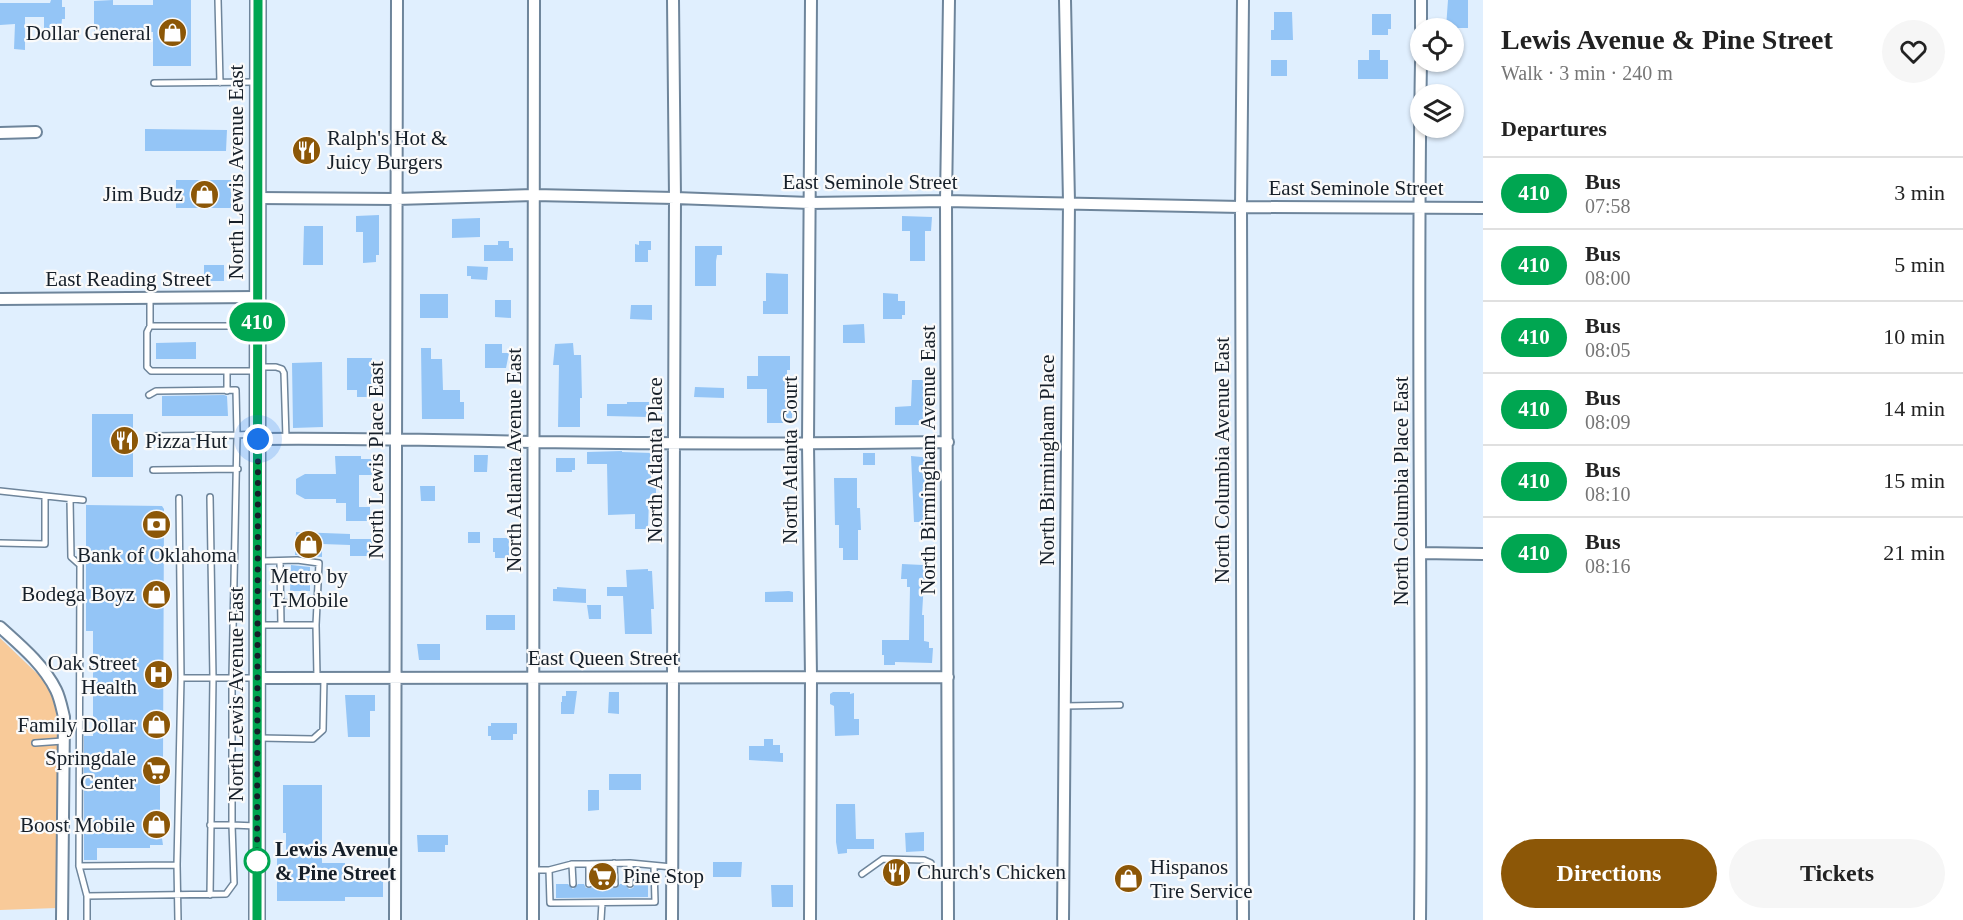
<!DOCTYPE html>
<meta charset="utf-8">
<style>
body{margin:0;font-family:Georgia,serif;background:#f6f6f6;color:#222;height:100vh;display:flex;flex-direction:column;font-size:22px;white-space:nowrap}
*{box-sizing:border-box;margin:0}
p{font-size:20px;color:#767676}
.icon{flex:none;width:33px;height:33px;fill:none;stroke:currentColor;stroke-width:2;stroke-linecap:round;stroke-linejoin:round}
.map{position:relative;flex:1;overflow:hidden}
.details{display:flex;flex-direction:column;background:#fff;width:480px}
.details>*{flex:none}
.badge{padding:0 12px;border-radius:20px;font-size:21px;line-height:39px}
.tools{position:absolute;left:1410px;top:18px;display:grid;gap:12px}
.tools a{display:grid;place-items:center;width:54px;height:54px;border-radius:50%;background:#fff;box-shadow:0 2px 4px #0004;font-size:30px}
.you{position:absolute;width:30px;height:30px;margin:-15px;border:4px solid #fff;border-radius:50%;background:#1a73e8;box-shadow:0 0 0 9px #1a73e833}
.map>.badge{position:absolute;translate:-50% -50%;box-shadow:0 0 0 3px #fff}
h2{padding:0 18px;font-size:22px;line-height:54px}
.round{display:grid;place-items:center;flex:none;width:63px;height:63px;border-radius:32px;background:#f6f6f6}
.overview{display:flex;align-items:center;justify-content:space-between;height:102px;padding:0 18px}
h1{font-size:28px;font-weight:600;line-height:45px}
.primary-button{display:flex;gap:12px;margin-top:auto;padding:12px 18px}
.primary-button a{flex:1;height:69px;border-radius:36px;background:#8c5707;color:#fff;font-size:24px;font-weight:600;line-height:69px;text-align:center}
.primary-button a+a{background:#f6f6f6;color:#222}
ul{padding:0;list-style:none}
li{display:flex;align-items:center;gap:18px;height:72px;padding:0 18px;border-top:2px solid #e0e0e0}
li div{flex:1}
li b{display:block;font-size:22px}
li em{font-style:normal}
li .badge{min-width:66px;font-weight:700;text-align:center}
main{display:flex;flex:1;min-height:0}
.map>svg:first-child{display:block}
.green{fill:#f8ca99}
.building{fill:#94c5f6}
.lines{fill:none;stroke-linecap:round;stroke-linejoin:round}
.lane-casing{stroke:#6e859b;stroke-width:8}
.street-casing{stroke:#6e859b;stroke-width:14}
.secondary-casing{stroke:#6e859b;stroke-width:18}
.lane{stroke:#fff;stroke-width:5}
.street{stroke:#fff;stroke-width:10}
.secondary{stroke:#fff;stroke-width:15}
.line-casing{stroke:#fff;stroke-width:14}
.line{stroke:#00a651;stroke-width:9}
.walk{stroke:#161f29;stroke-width:6;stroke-dasharray:0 10.8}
.stop-dot{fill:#fff;stroke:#00a651;stroke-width:3}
.labels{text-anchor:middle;stroke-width:4.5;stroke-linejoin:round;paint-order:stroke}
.poi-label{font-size:21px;fill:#161f29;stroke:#fafafa;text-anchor:end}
.street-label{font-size:21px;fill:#161f29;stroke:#fafafa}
.stop-label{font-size:21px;font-weight:bold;fill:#161f29;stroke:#fafafa;text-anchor:start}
</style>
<main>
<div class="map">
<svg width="1483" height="920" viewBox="0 0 1483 920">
<rect width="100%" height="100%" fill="#e0effe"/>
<!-- green -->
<path class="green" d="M0 638 47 683 56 706 59 761 57 908 0 910Z"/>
<!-- building -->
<path class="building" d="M51 0H62V7H65V19H62L61 28H44V17H25V50L14 49 15 24 0 25V3H50Z
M113 0V5H153V0H191V66H153V32L94 31V1Z
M1448 0H1468V28H1446Z
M1274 12H1292L1293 40H1271V30H1274Z
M1372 14H1391V29H1388V35H1372Z
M1369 50H1380V60H1388V79H1358V60H1369Z
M1271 60H1287V76H1271Z
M145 129 227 130 226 151H145Z
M294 142H317V159H294Z
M176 180H231V208H176Z
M379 215V255H376V262L363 263V232H356V216Z
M902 216 932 217 931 231H925V261H910V231H902Z
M480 218V237L452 238V219Z
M304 226H323V265H303Z
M498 241H509V248H513V261H484V245H498Z
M639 241H651V250H648V262H635V244L639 245Z
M695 246H722V255H717L716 261V286H695Z
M204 265H224V281H204Z
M467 266 488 267 487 280 471 279V276H467Z
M766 273 788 274V314H763V301H766Z
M883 293 898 294V301H905V315H902V319H883Z
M420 294H448V318H420Z
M495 300H511V318L495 317Z
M631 305H652V320L630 319Z
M864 324 865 343H843V325Z
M196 342V359H156V343Z
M573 343 574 355H581L582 398H580V427H558L559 365H553L555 344Z
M485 344H502V353H509L506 368H485Z
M421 348H431V359H442L443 390H460V402H464V419H422Z
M758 356H790V370H787V405L792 406V419H788V423H767V389H747V376H758Z
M347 358H372V388H375V397H357V390H347Z
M322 362 323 427 293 428 292 363Z
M912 380H926V425H895V407L911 406Z
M695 387 724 388V398L694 397Z
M224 395 227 396 228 416H162V396Z
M627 402H649L648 417 607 416V404H627Z
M92 414H133V477H92Z
M622 451V452L652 453 651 482H656V498H649L648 529H635V514L608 515 607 464H587V452Z
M863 453H875V465H863Z
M474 455H488L487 472H474Z
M335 456H361V459H373V475H359V507H370V521H346V503H336V499H305L296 494V479L305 474H336Z
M911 456 932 458V474H930V530H920V522H914Z
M556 458H575V470H572V472H556Z
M834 478H857V508H860L861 530H858V560H843V548H839V525H835Z
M420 486H435V501H421Z
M86 505 162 506 164 509 163 764H160V825L163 845H150V848H97V860H84V736H93V631H86Z
M296 532 350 534V539H372V556H350V545L322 544V557L295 555Z
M468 532H480V543H468Z
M493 538H509V558H495V552H493Z
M902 564 923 565V570L927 571V581H924L922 615H924V641L929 642V648H933L932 663 895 662V665H884V655H882V640H909L910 587H907V579H901Z
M291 565 310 567V591H290Z
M648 569V571H652L654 609H651L652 634H625L623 596H607V587H627L626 570Z
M557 587 586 589V603L553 601V589H557Z
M789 591 793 592V602H765V592Z
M587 605H601V619H589Z
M486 615H515V630H486Z
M417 644H440V660H419Z
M566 691H577L574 714H561V702H562V696H566Z
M609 692H619V714L608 713Z
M833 692H850V694L854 693V719H859V735L835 736 834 706 830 704V694Z
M345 695H375V711H370V737H348Z
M491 723H517V734H513V740H491V736H488V726H491Z
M764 739H773V745H780V753H783V762L749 760V746H764Z
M609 774H641V790H609Z
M283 785H322V863H345V872H360V875H383V897H345V901H277V853H286V833H283Z
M588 790H599V810L588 811Z
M836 804H855L856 839H874V849H847V853L838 854 836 842Z
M924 832V851L906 852 905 833Z
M417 835H448V845H445V852H418Z
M713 862H742L741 877H713Z
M885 864H908V882H884Z
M609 868 610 884 612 888H617L620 884H625L629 889 633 888 635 884H648V897L556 898V884H568L573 889 578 884H584L586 888H591L595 884V869Z
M771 885H793V907H772Z"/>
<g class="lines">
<defs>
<path id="lane" d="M218 0 220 83
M154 83 256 82
M150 298V326L147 332V367L151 371H256
M150 326H257
M259 367H276L282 369 284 373 286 438
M227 371V391
M149 395 156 391 236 390 237 435 256 434
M151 436 237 435 232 678V825H210
M153 470 238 469
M0 491 83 500
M70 499 71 557 80 565 79 866
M0 543 45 544V496
M280 561 281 625
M281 603 317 602
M260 625H316L319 563 297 560 261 561
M316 625 317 677
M181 678H254
M1065 706 1120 705
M260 738 313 739 323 730 324 678
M35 743 63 741
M614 863 615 884
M630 863V884
M572 864 573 884
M589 864V884
M534 870H549L572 864H589L630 863 672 867
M549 870 550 903 655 902 654 867
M862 874 883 859 924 860 931 863V866
M210 895 213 678 210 497
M87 896 226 894 234 883 232 825 256 826
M87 920V896L79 866 177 865
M178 920 177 865 181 678 179 498
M601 920 602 903"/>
<path id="street" d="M1421 28V0
M0 133 36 132
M258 198 396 199 534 195 675 198 810 203 946 201 1241 207 1483 208
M0 299 257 297
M258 439C350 438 442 440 535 442 673 444 810 444 948 442
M1421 553 1483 554
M0 627C21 646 43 664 56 690 60 698 62 709 64 717L62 920
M258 678 948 677
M395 920 397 0
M533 920 534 0
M672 920 675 198 673 0
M810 920 811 677 808 444 811 0
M948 920 946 201 949 0
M1063 920 1069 202 1065 0
M1243 920 1241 207 1243 0
M1420 920C1423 634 1416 348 1421 62"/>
<path id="secondary" d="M257 920 258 0"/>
</defs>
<!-- lane casing -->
<use href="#lane" class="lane-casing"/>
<!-- street casing -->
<use href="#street" class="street-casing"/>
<!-- secondary casing -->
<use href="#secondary" class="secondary-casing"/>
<!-- lane -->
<use href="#lane" class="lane"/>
<!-- street -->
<use href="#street" class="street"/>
<!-- secondary -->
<use href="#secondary" class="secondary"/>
</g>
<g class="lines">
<defs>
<path id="line" d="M257 920 258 0"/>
</defs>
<!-- line casing -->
<use href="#line" class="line-casing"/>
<!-- line -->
<use href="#line" class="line"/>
<!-- walk -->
<path class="walk" d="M257 861 258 439"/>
</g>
<!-- icons -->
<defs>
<symbol id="shop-disc" viewBox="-11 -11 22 22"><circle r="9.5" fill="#8c5707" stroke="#fafafa"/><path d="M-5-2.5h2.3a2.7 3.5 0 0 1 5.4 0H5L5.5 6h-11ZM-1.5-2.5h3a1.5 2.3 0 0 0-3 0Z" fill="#fff"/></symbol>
<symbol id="restaurant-disc" viewBox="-11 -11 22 22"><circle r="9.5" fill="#8c5707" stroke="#fafafa"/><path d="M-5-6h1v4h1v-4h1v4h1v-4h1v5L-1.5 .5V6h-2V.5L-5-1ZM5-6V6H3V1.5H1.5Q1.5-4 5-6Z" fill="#fff"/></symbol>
<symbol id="bank-disc" viewBox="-11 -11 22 22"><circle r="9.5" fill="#8c5707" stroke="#fafafa"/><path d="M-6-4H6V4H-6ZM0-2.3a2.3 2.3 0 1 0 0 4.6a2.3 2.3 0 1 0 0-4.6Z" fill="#fff"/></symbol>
<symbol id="hospital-disc" viewBox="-11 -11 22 22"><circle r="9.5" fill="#8c5707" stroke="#fafafa"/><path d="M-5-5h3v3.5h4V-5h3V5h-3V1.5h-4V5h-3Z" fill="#fff"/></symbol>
<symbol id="supermarket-disc" viewBox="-11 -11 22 22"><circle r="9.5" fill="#8c5707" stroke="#fafafa"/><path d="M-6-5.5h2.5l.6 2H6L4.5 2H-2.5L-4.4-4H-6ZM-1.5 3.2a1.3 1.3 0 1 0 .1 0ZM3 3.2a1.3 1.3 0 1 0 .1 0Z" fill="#fff"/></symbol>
</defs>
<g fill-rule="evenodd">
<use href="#shop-disc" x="156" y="16" width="33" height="33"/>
<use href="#restaurant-disc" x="290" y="134" width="33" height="33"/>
<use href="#shop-disc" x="188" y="178" width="33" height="33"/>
<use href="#restaurant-disc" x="108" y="424" width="33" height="33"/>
<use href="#bank-disc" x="140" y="508" width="33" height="33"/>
<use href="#shop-disc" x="292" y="528" width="33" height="33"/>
<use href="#shop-disc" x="140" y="578" width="33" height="33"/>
<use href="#hospital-disc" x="142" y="658" width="33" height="33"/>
<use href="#shop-disc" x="140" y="708" width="33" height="33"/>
<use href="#supermarket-disc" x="140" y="754" width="33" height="33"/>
<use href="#shop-disc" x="140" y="808" width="33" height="33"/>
<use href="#restaurant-disc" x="880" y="856" width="33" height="33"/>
<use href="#supermarket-disc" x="586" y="860" width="33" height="33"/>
<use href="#shop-disc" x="1112" y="862" width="33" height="33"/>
</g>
<!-- markers -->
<circle class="stop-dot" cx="257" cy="861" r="12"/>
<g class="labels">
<!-- poi labels -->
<g class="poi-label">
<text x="151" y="40">Dollar General</text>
<text x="327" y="145" text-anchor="start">Ralph's Hot &amp;<tspan x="327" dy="24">Juicy Burgers</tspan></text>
<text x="183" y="201">Jim Budz</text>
<text x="145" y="448" text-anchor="start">Pizza Hut</text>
<text x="157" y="562" text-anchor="middle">Bank of Oklahoma</text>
<text x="309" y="583" text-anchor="middle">Metro by<tspan x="309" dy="24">T-Mobile</tspan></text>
<text x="135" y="601">Bodega Boyz</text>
<text x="137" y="670">Oak Street<tspan x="137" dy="24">Health</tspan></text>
<text x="136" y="732">Family Dollar</text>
<text x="136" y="765">Springdale<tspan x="136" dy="24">Center</tspan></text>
<text x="135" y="832">Boost Mobile</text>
<text x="1150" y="874" text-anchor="start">Hispanos<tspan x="1150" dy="24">Tire Service</tspan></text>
<text x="917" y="879" text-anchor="start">Church's Chicken</text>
<text x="623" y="883" text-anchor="start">Pine Stop</text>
</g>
<!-- street labels -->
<g class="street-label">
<text transform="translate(236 172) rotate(-90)" y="7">North Lewis Avenue East</text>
<text x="870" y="189">East Seminole Street</text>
<text x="1356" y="195">East Seminole Street</text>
<text x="128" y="286">East Reading Street</text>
<text transform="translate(376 460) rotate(-90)" y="7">North Lewis Place East</text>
<text transform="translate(514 460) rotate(-90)" y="7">North Atlanta Avenue East</text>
<text transform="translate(655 460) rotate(-90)" y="7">North Atlanta Place</text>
<text transform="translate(790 460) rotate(-90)" y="7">North Atlanta Court</text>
<text transform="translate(928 460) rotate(-90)" y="7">North Birmingham Avenue East</text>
<text transform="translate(1047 460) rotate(-90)" y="7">North Birmingham Place</text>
<text transform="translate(1222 460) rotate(-90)" y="7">North Columbia Avenue East</text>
<text transform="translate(1401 491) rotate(-90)" y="7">North Columbia Place East</text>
<text x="603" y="665">East Queen Street</text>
<text transform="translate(236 694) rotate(-90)" y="7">North Lewis Avenue East</text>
</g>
<!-- stop labels -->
<g class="stop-label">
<text x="275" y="856">Lewis Avenue<tspan x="275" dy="24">&amp; Pine Street</tspan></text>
</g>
</g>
</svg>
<div class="tools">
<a><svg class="icon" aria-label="locate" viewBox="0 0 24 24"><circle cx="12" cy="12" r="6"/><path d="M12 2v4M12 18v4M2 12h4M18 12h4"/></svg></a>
<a><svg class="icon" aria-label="layers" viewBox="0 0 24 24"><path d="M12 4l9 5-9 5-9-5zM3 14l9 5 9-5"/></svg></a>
</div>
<div class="you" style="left:258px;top:439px"></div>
<b class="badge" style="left:257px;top:322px;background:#00a651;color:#fff">410</b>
</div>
<section class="details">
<div class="overview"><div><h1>Lewis Avenue &amp; Pine Street</h1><p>Walk · 3 min · 240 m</p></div><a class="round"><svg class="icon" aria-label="heart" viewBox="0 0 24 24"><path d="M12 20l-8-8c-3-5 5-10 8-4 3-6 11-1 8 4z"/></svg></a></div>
<h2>Departures</h2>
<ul>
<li><span class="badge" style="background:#00a651;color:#fff">410</span><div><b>Bus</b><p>07:58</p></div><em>3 min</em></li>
<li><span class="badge" style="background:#00a651;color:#fff">410</span><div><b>Bus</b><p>08:00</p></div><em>5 min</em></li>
<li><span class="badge" style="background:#00a651;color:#fff">410</span><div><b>Bus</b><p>08:05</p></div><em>10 min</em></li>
<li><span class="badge" style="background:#00a651;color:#fff">410</span><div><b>Bus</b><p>08:09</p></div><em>14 min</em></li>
<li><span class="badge" style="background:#00a651;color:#fff">410</span><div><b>Bus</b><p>08:10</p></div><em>15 min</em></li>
<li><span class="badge" style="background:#00a651;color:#fff">410</span><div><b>Bus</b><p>08:16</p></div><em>21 min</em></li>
</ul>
<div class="primary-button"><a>Directions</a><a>Tickets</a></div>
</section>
</main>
